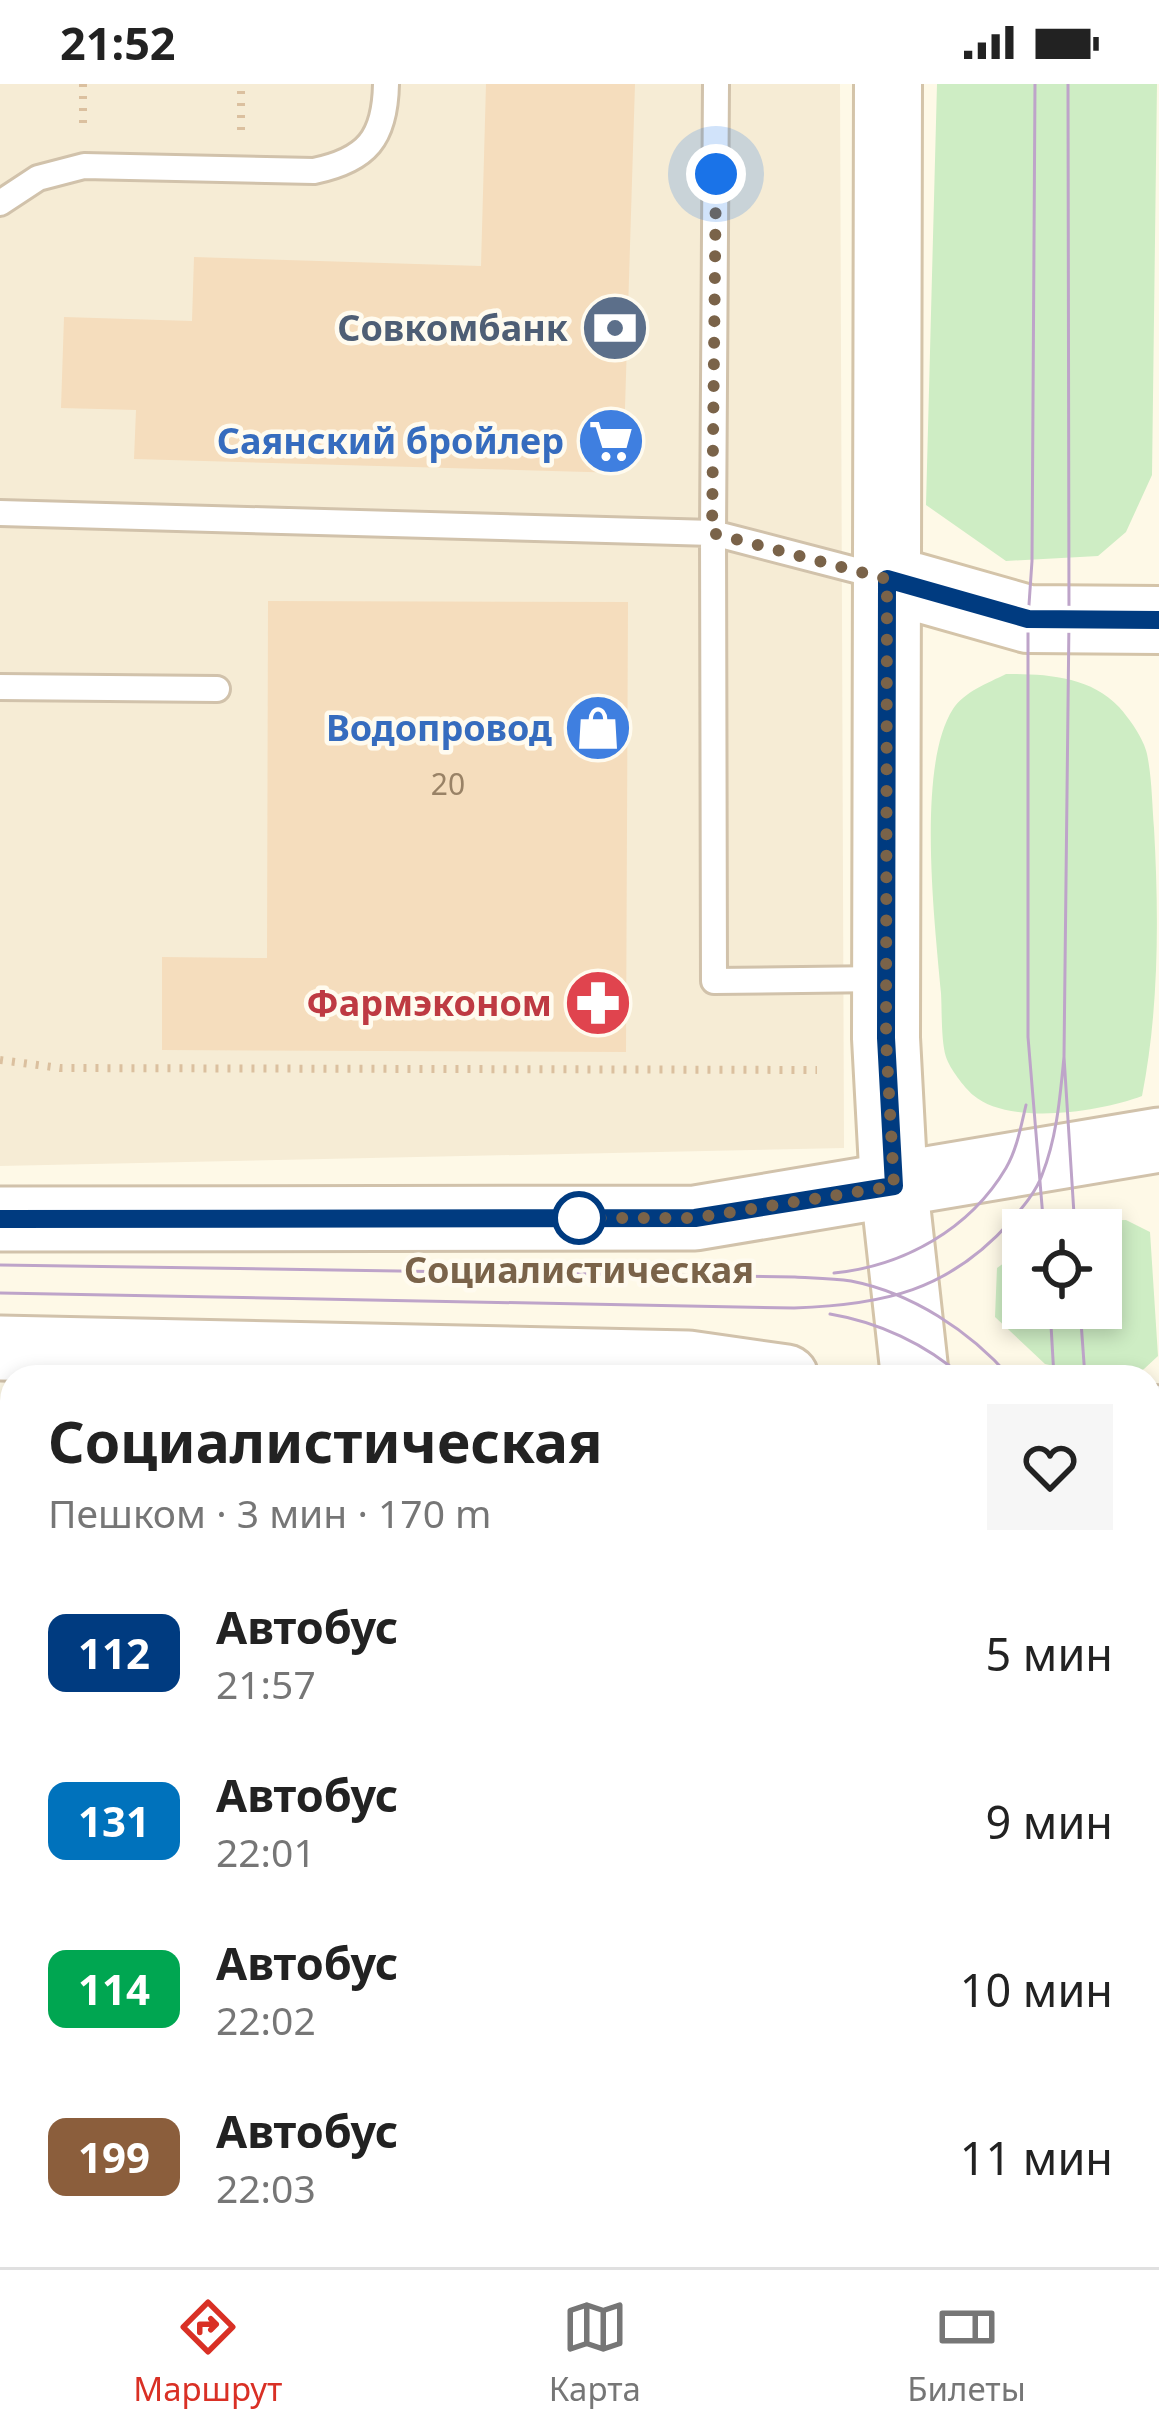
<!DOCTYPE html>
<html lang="ru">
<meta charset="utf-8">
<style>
body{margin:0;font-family:"Noto Sans",sans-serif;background:#f6f6f6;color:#222;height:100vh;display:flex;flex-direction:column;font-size:45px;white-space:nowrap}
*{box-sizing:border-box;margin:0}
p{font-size:39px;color:#767676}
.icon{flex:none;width:66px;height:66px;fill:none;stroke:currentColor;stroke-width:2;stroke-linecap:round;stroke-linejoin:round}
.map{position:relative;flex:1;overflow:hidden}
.side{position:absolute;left:0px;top:1281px;width:1161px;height:903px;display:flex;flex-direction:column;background:#fff;border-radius:36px 36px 0 0;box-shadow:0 6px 18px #0003}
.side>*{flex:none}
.badge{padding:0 24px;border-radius:18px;font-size:42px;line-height:78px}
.fabs{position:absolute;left:1002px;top:1125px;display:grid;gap:24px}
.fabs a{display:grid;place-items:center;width:120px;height:120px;border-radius:0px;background:#fff;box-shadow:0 6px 18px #0003;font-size:60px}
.you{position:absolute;width:60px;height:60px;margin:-30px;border:9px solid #fff;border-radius:50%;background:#1a73e8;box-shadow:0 0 0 18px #1a73e833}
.map>.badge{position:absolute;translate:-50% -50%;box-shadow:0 0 0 6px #fff}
.round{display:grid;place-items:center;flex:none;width:126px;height:126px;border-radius:0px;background:#f6f6f6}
.summary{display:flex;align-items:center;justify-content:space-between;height:204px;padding:0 48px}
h1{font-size:57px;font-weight:700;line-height:90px}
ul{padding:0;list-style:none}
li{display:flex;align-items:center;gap:36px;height:168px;padding:0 48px}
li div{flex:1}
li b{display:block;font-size:45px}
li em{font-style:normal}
li .badge{min-width:132px;font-weight:700;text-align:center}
.status{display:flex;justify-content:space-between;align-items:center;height:84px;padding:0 60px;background:#fff;direction:ltr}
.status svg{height:33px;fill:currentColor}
.tabs{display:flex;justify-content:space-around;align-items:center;height:168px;border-top:3px solid #e0e0e0;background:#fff;font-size:33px;color:#767676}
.tabs a{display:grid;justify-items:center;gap:6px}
.tabs .on{color:#d93025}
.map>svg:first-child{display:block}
.residential{fill:#f6ecd5}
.green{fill:#ceedc4}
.building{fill:#f5ddbd}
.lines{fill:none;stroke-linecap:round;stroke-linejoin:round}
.service-casing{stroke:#d1c2ab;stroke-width:30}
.tertiary-casing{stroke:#d1c2ab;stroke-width:69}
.secondary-casing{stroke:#d4c4a9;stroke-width:72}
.path{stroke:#dbc09f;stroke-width:8;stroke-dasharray:3 9;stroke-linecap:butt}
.service{stroke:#fff;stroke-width:24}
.tertiary{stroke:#fff;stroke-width:63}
.secondary{stroke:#fff;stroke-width:66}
.tram{stroke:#bea4c9;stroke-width:3}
.line-casing{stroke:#fff;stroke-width:27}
.line{stroke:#003b80;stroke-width:18}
.walk{stroke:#7a6349;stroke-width:12;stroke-dasharray:0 21.6}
.stop-dot{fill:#fff;stroke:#003b80;stroke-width:6}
.labels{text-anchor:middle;stroke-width:9;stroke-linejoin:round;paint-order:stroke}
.number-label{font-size:30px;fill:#998266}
.service-label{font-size:36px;font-weight:bold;fill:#4e5e75;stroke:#fffbef;text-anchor:end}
.shop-label{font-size:36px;font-weight:bold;fill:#366cbe;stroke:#fffbef;text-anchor:end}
.health-label{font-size:36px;font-weight:bold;fill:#be3a42;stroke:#fffbef;text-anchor:end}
.stop-label{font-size:36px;font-weight:bold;fill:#7a6349;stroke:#fffbef}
</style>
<div class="status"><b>21:52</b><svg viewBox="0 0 49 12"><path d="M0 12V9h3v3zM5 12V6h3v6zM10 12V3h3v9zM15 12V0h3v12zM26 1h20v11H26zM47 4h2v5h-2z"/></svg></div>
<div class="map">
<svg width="1159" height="2183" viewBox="0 0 1159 2183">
<rect width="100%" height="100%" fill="#fef9e7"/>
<!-- residential -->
<path class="residential" d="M0 0H840L844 1064 0 1082Z
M0 1331H12V2172H239L177 2183H0Z"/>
<!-- green -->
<path class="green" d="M937 0H1157L1152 391 1126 448 1098 472 1006 477 926 421Z
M1006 590C1045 590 1090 592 1119 623 1129 634 1144 655 1147 670 1152 694 1152 720 1154 744 1159 833 1159 926 1142 1012 1100 1028 1009 1042 973 1011 964 1003 950 985 946 973 941 957 942 927 941 909 935 841 916 682 953 625 964 608 988 599 1006 590Z
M1126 1136 1150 1148 1158 1272 1144 1285 1129 1293H1105L1045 1280 995 1233 997 1184 1023 1165V1224H1101V1146H1051L1064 1137Z
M0 1557H12V1640L0 1638Z
M1159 1794V2086L1149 2089V1795Z
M28 2172H181L176 2183H55Z"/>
<!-- building -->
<path class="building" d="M486 0H635L623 389 134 375 136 326 61 324 64 233 192 237 194 173 481 182Z
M268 517 628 518 626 968 162 966V873L267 874Z
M0 1409H12V1523H0Z
M0 1985H12V2093H0Z
M648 2172H756V2183H648Z"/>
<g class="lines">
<defs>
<path id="service" d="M716 0 713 449 714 897 882 895
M0 119 38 94 84 82 314 87C367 76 385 54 386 0
M0 429 713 449 886 494
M0 603 217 605"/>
<path id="tertiary" d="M0 1135 695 1134 1159 1056
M0 1264 688 1279 786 1293
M1149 1333 1159 1334"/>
<path id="secondary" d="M888 0 886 954 894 1102 915 1293
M887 495 1028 535 1159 536
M1149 2135 1159 2134
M997 2172 999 2183"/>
</defs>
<!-- service casing -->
<use href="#service" class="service-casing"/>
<!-- tertiary casing -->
<use href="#tertiary" class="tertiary-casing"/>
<!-- secondary casing -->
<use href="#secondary" class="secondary-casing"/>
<!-- path -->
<path class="path" d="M83 0V46
M241 46V0
M0 976 60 984 817 986
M908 2172 909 2183"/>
<!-- service -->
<use href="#service" class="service"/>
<!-- tertiary -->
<use href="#tertiary" class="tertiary"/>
<!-- secondary -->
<use href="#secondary" class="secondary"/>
<!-- tram -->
<path class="tram" d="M1035 0 1032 477 1028 535V953L1044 1146
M1068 0 1069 535 1064 973 1075 1146
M0 1181 795 1193C813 1194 833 1194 851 1197 912 1209 970 1247 1010 1293
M834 1189C904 1182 970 1145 1006 1084 1017 1065 1021 1042 1026 1021
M0 1209 794 1224C883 1221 949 1207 1011 1137 1022 1124 1036 1108 1042 1091 1057 1053 1060 1013 1064 973
M1050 1224 1054 1293
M1080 1224 1085 1293
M830 1230C878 1238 926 1260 963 1293
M1149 1972 1159 2062
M1147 2172 1148 2183"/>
</g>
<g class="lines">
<defs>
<path id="line" d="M0 1135 695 1134 894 1102 886 954 887 495 1028 535 1159 536"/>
</defs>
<!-- line casing -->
<use href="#line" class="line-casing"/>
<!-- line -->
<use href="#line" class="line"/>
<!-- walk -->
<path class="walk" d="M579 1134H695L894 1102 886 954 887 495 712 449 716 90"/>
</g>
<!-- icons -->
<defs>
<symbol id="bank-disc" viewBox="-11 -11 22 22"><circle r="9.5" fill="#5c6f8a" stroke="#fffbef"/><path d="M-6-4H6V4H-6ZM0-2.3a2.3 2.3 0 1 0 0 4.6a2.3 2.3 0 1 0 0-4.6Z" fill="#fff"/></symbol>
<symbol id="supermarket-disc" viewBox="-11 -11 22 22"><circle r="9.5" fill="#3f7fe0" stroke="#fffbef"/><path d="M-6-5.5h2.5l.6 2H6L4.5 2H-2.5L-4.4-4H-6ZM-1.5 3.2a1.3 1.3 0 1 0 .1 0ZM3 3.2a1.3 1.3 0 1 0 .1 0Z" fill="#fff"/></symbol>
<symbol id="shop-disc" viewBox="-11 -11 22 22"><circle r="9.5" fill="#3f7fe0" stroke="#fffbef"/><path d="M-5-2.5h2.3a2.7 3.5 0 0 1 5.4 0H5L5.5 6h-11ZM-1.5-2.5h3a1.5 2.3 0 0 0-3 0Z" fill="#fff"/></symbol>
<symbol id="pharmacy-disc" viewBox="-11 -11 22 22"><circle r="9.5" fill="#e0444e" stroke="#fffbef"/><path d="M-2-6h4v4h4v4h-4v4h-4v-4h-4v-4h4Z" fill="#fff"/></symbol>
</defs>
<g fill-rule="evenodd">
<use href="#bank-disc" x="577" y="206" width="76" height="76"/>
<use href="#supermarket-disc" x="573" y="319" width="76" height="76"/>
<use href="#shop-disc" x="560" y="606" width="76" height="76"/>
<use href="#pharmacy-disc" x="560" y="881" width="76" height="76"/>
</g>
<!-- markers -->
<circle class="stop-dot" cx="579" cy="1134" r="24"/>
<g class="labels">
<!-- number labels -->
<g class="number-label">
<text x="448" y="711">20</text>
</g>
<!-- service labels -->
<g class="service-label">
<text x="568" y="257">Совкомбанк</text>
</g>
<!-- shop labels -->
<g class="shop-label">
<text x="564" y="370">Саянский бройлер</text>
<text x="552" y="657">Водопровод</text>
</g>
<!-- health labels -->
<g class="health-label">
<text x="552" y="932">Фармэконом</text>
</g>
<!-- stop labels -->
<g class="stop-label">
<text x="579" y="1199">Социалистическая</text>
</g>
</g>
</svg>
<div class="fabs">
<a><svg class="icon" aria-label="locate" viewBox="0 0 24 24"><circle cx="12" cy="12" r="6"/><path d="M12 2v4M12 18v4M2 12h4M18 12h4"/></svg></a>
</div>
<div class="you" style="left:716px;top:90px"></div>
<section class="side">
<div class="summary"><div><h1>Социалистическая</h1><p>Пешком · 3 мин · 170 m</p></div><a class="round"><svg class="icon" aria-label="heart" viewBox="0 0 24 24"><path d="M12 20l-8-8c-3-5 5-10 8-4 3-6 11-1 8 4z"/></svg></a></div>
<ul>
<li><span class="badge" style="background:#003b80;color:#fff">112</span><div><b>Автобус</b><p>21:57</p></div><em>5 мин</em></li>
<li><span class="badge" style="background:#0072bc;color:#fff">131</span><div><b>Автобус</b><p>22:01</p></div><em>9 мин</em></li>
<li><span class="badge" style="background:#00a651;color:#fff">114</span><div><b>Автобус</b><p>22:02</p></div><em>10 мин</em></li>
<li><span class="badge" style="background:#8b5e3c;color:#fff">199</span><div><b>Автобус</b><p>22:03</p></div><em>11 мин</em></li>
</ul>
</section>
</div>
<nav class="tabs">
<a class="on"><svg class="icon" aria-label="directions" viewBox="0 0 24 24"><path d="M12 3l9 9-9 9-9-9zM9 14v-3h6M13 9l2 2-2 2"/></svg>Маршрут</a>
<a><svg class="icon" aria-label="map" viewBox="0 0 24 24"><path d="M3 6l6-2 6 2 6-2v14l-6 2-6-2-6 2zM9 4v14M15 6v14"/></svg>Карта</a>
<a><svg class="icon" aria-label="tickets" viewBox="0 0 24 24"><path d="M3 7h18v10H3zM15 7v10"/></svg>Билеты</a>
</nav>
